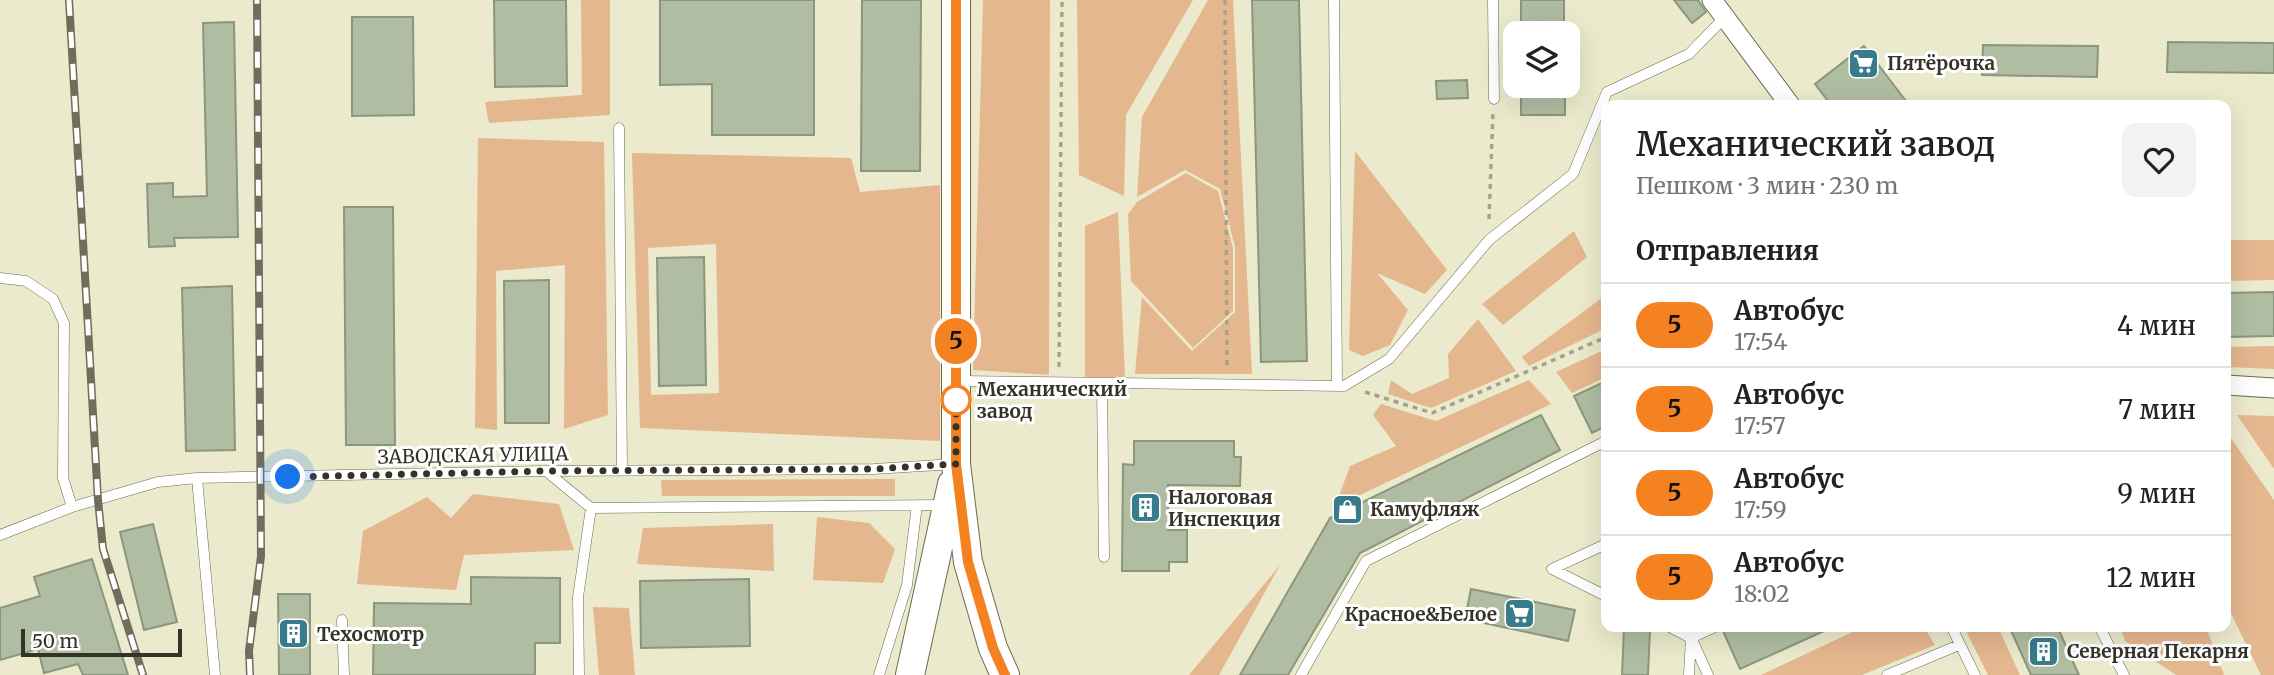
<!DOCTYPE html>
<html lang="ru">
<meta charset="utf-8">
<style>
body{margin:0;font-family:Merriweather,serif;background:#f2f2f2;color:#222;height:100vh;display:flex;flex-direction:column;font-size:26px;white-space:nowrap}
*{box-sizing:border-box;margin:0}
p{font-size:23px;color:#767676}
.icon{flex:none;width:38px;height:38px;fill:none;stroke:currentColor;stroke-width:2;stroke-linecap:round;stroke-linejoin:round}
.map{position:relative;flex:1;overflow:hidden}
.sheet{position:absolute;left:1601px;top:100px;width:630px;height:532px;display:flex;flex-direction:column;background:#fff;border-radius:14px;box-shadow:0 7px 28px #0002}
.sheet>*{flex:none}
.badge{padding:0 14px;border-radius:23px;font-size:24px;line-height:46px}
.buttons{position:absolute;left:1503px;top:21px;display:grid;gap:14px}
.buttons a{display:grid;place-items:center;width:77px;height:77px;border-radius:14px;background:#fff;box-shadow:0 7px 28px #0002;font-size:35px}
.scale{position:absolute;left:21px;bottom:18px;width:161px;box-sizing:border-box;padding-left:7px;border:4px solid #343328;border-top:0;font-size:19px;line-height:24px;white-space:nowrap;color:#343328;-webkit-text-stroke:5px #fff;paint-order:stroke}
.you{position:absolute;width:35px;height:35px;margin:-18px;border:5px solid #fff;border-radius:50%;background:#1a73e8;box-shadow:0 0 0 10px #1a73e833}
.map>.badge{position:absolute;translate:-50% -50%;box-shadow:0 0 0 4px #fff}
h2{padding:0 35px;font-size:26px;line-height:63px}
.round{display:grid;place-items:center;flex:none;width:74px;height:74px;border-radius:14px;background:#f2f2f2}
.head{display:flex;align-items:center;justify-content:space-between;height:119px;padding:0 35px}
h1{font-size:33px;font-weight:600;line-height:52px}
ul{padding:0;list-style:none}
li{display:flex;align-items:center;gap:21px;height:84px;padding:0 35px;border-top:2px solid #e0e0e0}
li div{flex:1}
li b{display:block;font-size:26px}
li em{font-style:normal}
li .badge{min-width:77px;font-weight:700;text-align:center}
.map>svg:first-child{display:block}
.green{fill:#e5b78f;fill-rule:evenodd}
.building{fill:#b0bda2;stroke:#8b977d;stroke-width:2}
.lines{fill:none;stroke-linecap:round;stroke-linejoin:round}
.lane-casing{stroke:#6b6a50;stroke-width:11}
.street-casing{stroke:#6b6a50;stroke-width:21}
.secondary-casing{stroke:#6b6a50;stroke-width:30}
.path{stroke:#a4a38c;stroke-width:3.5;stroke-dasharray:5 5;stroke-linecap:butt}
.lane{stroke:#fff;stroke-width:10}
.street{stroke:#fff;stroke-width:19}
.secondary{stroke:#fff;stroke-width:28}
.rail-casing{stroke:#6f6e5d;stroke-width:8}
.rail{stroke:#fff;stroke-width:5;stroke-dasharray:16;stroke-linecap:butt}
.line-casing{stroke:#fff;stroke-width:16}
.line{stroke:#f58220;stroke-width:10}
.walk{stroke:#343328;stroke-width:7;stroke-dasharray:0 12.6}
.stop-dot{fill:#fff;stroke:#f58220;stroke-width:3.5}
.labels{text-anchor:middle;stroke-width:6;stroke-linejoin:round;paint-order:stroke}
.poi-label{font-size:19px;font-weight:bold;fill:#343328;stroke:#fff;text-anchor:start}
.stop-label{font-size:19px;font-weight:bold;fill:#343328;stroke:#fff;text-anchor:start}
.street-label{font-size:19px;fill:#343328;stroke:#fff}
</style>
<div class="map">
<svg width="2274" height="675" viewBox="0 0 2274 675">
<rect width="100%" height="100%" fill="#ebeacc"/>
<!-- green -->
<path class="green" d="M581 0H610V115L489 123 485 102 582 95Z
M983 0H1050L1049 375 973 370Z
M1077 0H1193L1126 115 1124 196 1079 175Z
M1208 0H1233L1252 374H1135L1142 297 1192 351 1235 312V247L1220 189 1185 170 1137 197 1142 117Z
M478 138 604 142 608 415 564 429 565 265 496 271 497 430 475 428Z
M1355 151 1447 270 1425 294 1377 273 1408 310 1390 345 1363 356 1349 350Z
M632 153 851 158 860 192 940 185V441L640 428ZM716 244 719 393 651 395 648 248Z
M1186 173 1218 191 1233 248V311L1193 348 1131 281 1128 214 1137 202Z
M1118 212 1125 377H1085V226Z
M1574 231 1587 257 1503 325 1482 304Z
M2226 240H2274V280L2226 281Z
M1606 295V328L1529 366 1522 357Z
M1478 319 1516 371 1431 408 1388 394 1391 380 1412 394 1449 378 1448 354Z
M2274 346V369L2226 367V347Z
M1606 349V377L1572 393 1556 372Z
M1529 380 1551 404 1335 507 1350 466 1396 446 1373 415 1381 404 1436 421Z
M2237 415 2274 416V469Z
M2226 431 2274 500V675H2261L2226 603Z
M895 479V496H662L661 480Z
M473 494 559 504 574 550 464 555 456 590 357 584 363 531 427 497 451 518Z
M817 517 869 523 895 549 883 583 813 580Z
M773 524 774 571 637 564 643 528Z
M1280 565 1219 675H1189Z
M593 607 629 608 635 675H599Z
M1863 627H1924L1935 645 1862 675H1761Z
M1964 627H1998L2020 675H1988Z
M2134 627H2206L2224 675H2176L2125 641 2122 632Z"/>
<!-- building -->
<path class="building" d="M494 0H566L567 86 495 87Z
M660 0H814V135H712V84L660 85Z
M862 0H921L920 171H861Z
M1252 0H1299L1307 361 1261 362Z
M1521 0H1564V33H1521Z
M1674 0H1698L1706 12 1692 23Z
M352 17H413L414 115 352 116Z
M234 22 238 237 174 238 175 246 149 247 147 184 173 183V197L207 196 203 23Z
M2168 42 2274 43V73L2167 72Z
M1983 45 2098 46 2097 77 1982 75Z
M1864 46 1909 105H1831L1815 84Z
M1467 80 1468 98 1437 99 1436 81Z
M1521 86H1565V115H1521Z
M344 207H393L395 445H346Z
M704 257 706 385 659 386 657 258Z
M549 280V423H505L504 281Z
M232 286 235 450 186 451 182 288Z
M2274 292V336L2226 337V293Z
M1606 381V426L1592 433 1574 396Z
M1541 415 1560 450 1360 553 1288 675H1240L1330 518Z
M1134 441H1234V457H1241L1240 486 1168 485V530H1187V562H1169V571H1122L1123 464 1134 465Z
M153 524 177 622 144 630 120 532Z
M92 559 128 675H83L78 664 44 673 38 649 0 660V608L40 596 34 577Z
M471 577 560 578V643H535V675H373L374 603 471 604Z
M749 579 750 646 641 648 640 581Z
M1471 589 1575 610 1568 641 1465 619Z
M278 594H310V675H279Z
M1734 626H1835L1740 669 1723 631Z
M2009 626H2057L2079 675H2031Z
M1624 628 1650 630 1648 675H1622Z"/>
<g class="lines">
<defs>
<path id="lane" d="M1334 0 1337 386
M1493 0 1494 99
M619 128 622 470
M0 278 26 281 53 299 64 323 63 478 72 507
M960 381 1344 386 1389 359 1489 240 1573 174 1607 92 1689 54 1725 17
M1102 383 1104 557
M546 471 591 508 944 505
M197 478 215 675
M0 535 72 507 158 482 197 478 545 471 874 469 955 464
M1606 544 1552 569 1606 596
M342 620 344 675
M1668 626 1691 638
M1686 626 1708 675
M1951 626 1975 675
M2099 626 2124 675
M579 675 578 597 591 508
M879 675 907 585 917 505
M1301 675 1366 561 1606 441
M1689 675 1691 638 1717 626
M1887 675 1959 645"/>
<path id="street" d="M1712 0 1790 105
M2226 385 2274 388"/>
<path id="secondary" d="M956 0V464L968 562 993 648 1005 675
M910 675 952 484"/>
</defs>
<!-- lane casing -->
<use href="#lane" class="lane-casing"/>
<!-- street casing -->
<use href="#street" class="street-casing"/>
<!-- secondary casing -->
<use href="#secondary" class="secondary-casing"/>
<!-- path -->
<path class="path" d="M1225 0 1227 368
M1489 219 1493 111
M1059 367 1062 0
M1365 392 1432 413 1606 337"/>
<!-- lane -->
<use href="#lane" class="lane"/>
<!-- street -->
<use href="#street" class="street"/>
<!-- secondary -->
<use href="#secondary" class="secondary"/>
<defs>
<path id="rail" d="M69 0 98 500 103 549 143 675
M250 675 249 651 261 556 257 0"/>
</defs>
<!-- rail casing -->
<use href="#rail" class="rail-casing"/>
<!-- rail -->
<use href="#rail" class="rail"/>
</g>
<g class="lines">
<defs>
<path id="line" d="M956 0V464L968 562 993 648 1005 675"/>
</defs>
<!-- line casing -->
<use href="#line" class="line-casing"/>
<!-- line -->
<use href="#line" class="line"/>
<!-- walk -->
<path class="walk" d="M288 477 545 471 874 469 956 464V400"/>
</g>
<!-- icons -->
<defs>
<symbol id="supermarket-square" viewBox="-11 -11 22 22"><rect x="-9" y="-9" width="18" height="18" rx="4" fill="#387c8b" stroke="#fff"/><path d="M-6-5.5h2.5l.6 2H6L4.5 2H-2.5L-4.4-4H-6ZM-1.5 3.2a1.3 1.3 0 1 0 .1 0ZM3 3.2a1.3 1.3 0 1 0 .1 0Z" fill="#fff"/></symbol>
<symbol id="building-square" viewBox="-11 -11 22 22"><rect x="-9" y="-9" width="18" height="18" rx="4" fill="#387c8b" stroke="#fff"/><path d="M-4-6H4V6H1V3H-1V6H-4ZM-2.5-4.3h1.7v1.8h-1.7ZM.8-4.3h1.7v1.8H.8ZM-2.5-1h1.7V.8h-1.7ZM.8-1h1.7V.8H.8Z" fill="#fff"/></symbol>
<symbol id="shop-square" viewBox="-11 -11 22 22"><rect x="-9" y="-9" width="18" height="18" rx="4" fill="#387c8b" stroke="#fff"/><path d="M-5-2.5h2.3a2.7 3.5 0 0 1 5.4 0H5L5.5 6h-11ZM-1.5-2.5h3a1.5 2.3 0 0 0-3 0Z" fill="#fff"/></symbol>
</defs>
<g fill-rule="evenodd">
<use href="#supermarket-square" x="1846" y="46" width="35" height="35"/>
<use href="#building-square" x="1128" y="490" width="35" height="35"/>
<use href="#shop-square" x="1330" y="492" width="35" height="35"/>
<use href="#supermarket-square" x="1502" y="596" width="35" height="35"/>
<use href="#building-square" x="276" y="616" width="35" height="35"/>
<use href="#building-square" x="2026" y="634" width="35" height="35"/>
</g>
<!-- markers -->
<circle class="stop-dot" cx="956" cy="400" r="14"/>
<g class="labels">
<!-- poi labels -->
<g class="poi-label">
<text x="1887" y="70">Пятёрочка</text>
<text x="1168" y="504">Налоговая<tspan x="1168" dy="22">Инспекция</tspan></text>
<text x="1370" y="516">Камуфляж</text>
<text x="1497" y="621" text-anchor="end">Красное&amp;Белое</text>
<text x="317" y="641">Техосмотр</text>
<text x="2067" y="658">Северная Пекарня</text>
</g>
<!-- stop labels -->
<g class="stop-label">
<text x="977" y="396">Механический<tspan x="977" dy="22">завод</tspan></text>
</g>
<!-- street labels -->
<g class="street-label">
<text transform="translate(473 455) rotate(-1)" y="7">ЗАВОДСКАЯ УЛИЦА</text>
</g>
</g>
</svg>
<div class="buttons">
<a><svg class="icon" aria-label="layers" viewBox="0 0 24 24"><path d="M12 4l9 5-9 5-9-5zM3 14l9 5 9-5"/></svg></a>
</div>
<div class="scale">50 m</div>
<div class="you" style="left:288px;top:477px"></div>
<b class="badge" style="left:956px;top:341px;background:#f58220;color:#111">5</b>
<section class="sheet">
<div class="head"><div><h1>Механический завод</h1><p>Пешком · 3 мин · 230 m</p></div><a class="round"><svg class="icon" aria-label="heart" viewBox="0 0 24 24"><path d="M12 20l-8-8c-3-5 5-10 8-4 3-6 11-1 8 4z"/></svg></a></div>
<h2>Отправления</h2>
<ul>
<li><span class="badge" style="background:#f58220;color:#111">5</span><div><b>Автобус</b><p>17:54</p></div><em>4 мин</em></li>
<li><span class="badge" style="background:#f58220;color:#111">5</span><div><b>Автобус</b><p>17:57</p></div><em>7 мин</em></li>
<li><span class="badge" style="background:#f58220;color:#111">5</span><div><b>Автобус</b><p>17:59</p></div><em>9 мин</em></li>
<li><span class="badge" style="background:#f58220;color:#111">5</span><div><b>Автобус</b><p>18:02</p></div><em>12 мин</em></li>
</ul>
</section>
</div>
